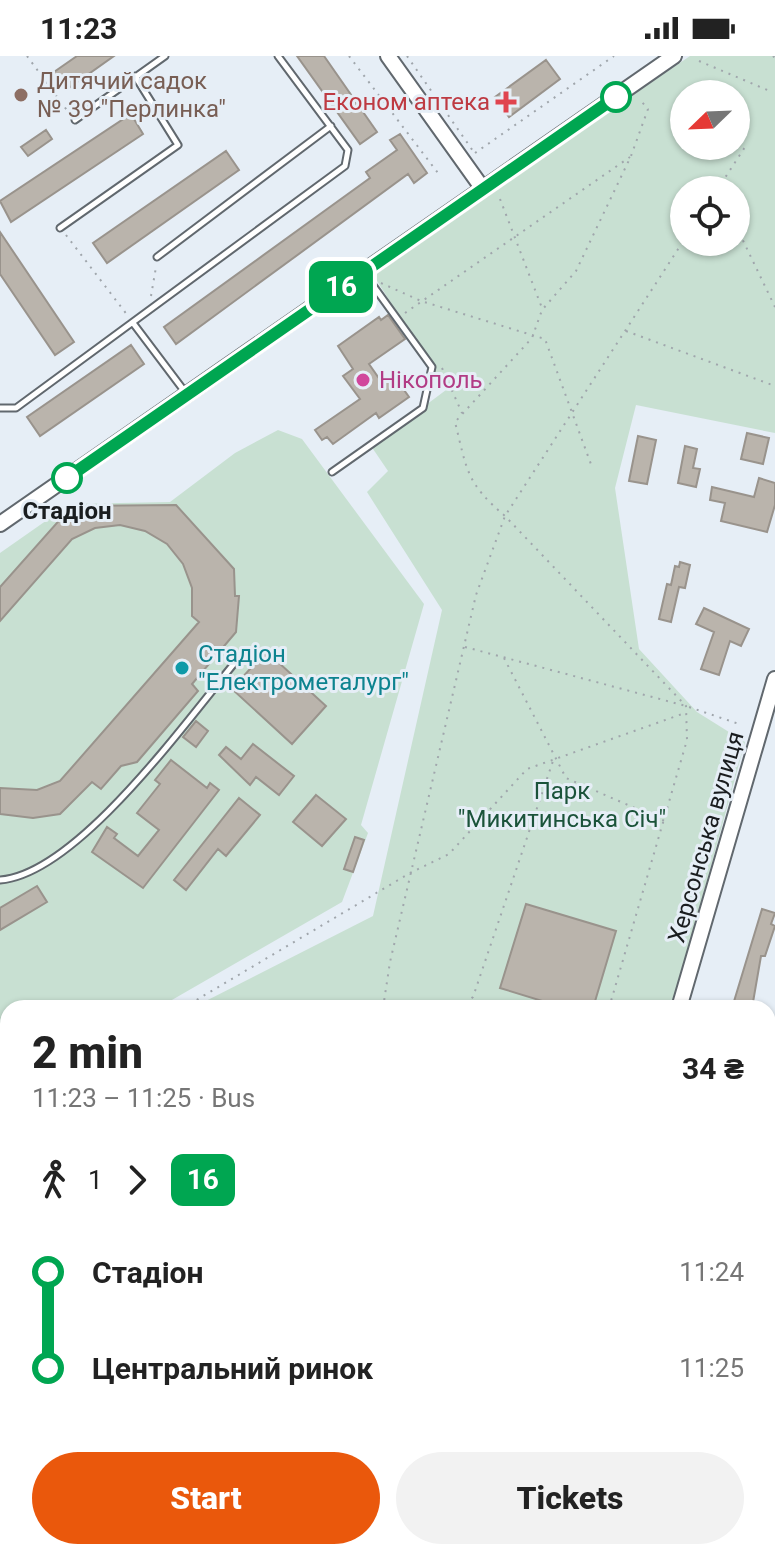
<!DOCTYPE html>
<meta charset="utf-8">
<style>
body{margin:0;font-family:Roboto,sans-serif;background:#f2f2f2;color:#222;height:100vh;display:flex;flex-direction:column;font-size:30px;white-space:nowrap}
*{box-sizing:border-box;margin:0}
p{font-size:26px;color:#767676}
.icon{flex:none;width:44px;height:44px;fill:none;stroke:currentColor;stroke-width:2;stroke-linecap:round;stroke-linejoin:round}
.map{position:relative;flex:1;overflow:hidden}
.sheet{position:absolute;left:0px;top:944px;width:776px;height:560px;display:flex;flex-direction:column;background:#fff;border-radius:24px 24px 0 0;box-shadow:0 2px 6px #0004}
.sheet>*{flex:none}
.badge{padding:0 16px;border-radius:12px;font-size:28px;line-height:52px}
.needle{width:52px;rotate:247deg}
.buttons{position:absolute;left:670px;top:24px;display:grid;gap:16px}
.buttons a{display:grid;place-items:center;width:80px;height:80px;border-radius:50%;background:#fff;box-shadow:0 2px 6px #0004;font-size:40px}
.map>.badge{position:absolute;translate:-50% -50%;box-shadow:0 0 0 4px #fff}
.legs{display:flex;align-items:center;gap:12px;height:88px;padding:0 32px;font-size:26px}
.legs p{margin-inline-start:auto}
.headline{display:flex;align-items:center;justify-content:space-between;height:136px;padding:0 32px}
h1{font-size:44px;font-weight:800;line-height:60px}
.action{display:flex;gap:16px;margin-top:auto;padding:16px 32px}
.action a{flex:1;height:92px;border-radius:48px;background:#ea580c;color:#fff;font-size:32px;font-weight:800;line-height:92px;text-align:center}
.action a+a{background:#f2f2f2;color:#222}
ul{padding:0 32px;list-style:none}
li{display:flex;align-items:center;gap:28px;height:96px;font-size:30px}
li i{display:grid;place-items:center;width:12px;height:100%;margin:0 10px;background:currentColor}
li i::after{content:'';width:20px;height:20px;margin:-10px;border:6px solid;border-radius:50%;background:#fff}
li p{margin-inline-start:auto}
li:first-child i{background:linear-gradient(#0000 50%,currentColor 0)}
li:last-child i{background:linear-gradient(currentColor 50%,#0000 0)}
.status{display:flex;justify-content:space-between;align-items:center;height:56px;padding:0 40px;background:#fff;direction:ltr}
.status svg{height:22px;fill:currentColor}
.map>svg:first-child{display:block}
.green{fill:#c8e0d2;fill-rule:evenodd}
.building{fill:#bab4ac;stroke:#99938c;stroke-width:2}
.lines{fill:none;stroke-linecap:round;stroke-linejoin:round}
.lane-casing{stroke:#61686e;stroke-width:9}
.street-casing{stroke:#61686e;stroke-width:14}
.secondary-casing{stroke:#61686e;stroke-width:18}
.path{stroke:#a0a6ac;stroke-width:2;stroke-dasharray:2 6;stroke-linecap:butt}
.lane{stroke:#fff;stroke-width:5}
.street{stroke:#fff;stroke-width:10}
.secondary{stroke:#fff;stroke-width:14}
.line-1-casing{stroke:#fff;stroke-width:18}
.line-1{stroke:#00a651;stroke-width:12}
.education-dot{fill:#8d6e63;stroke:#e6eef6;stroke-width:3}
.stop-1-dot{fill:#fff;stroke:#00a651;stroke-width:4}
.health-dot{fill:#e0444e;stroke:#e6eef6;stroke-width:3}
.hotel-dot{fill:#d1479c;stroke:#e6eef6;stroke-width:3}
.culture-dot{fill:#0f9aa8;stroke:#e6eef6;stroke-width:3}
.labels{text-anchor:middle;stroke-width:6;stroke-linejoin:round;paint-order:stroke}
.education-label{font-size:24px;fill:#785e54;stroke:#e6eef6;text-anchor:start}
.health-label{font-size:24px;fill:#be3a42;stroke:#e6eef6;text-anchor:end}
.hotel-label{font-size:24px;fill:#b23c85;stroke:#e6eef6;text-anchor:start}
.stop-label{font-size:24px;font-weight:bold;fill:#1a1d1f;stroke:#e6eef6}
.culture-label{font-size:24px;fill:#0d838f;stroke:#e6eef6;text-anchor:start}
.park-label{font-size:24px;fill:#1b533a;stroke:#e6eef6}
.street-label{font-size:24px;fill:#1a1d1f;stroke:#e6eef6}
</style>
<div class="status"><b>11:23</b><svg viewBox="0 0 49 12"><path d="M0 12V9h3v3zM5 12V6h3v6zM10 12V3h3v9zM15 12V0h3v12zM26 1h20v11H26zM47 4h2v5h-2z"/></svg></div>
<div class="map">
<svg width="775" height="1504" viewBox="0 0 775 1504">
<rect width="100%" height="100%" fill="#e6eef6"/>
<!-- green -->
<path class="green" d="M690 0H775V377L636 349 615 432 639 593 697 656 745 686 672 952H192L373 860 442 554 367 436 388 415 371 390 446 334 372 217ZM684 38H736V90H684ZM684 134H736V186H684Z
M278 374 302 383 424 548 361 769 368 777 342 846 158 952H8V1038L0 1043V497L70 448 170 446 235 397Z
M8 1045V1411L0 1410V1049Z"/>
<!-- building -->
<path class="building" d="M77 0H114L66 34 54 16Z
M297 0H324L377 76 360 88Z
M546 4 560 23 509 61 495 41Z
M131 58 143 78 11 166 0 145Z
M46 74 52 83 28 100 21 91Z
M400 78 427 117 414 127 408 118 176 288 164 271 370 122 366 116 397 94 390 84Z
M226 95 239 114 107 207 93 187Z
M0 176 74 286 55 299 0 218Z
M388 259 405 283 369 308 383 328 394 320 409 341 379 362 376 357 333 388 327 381 322 384 315 374 360 343 343 320 353 313 338 290 379 261 381 264Z
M131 289 144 308 40 380 27 361Z
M747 377 769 382 763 408 741 403Z
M638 380 656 384 647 428 629 425Z
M685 390 697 393 693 412 700 413 696 431 678 427Z
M759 422 775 427V449L767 476 721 465 725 447 710 444 712 431 754 441Z
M176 449 234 513 235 540H239L236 576 192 628 198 635 137 706 121 710 101 733 92 726 60 758 33 762 0 758V732L37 734 60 725 199 566 192 560V532L183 508 167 488 145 475 120 469 95 472 72 483 0 565V531L72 450Z
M680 506 690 509 685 532 679 531 671 566 659 563 667 528 671 529 675 510 679 511Z
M704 552 749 573 741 590 730 585 719 619 701 613 714 576 696 568Z
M266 595 326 650 292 688 232 633Z
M196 665 208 675 196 691 183 681Z
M253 688 294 720 279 739 256 721 250 729 219 699 226 691 241 703Z
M171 704 207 732 210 727 219 734 143 832 92 796 107 771 117 778 114 782 138 800 159 774 137 757 160 728 155 724Z
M316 739 346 763 322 790 293 766Z
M239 742 260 759 226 800 218 793 186 834 174 824Z
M355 781 364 784 353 816 344 813Z
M37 830 47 846 0 874V852Z
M526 848 616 875 593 952H565L500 932Z
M762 853 775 857 771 868 775 870 765 900H761L752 952H732Z"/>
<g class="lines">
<defs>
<path id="lane" d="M75 64 165 0
M60 172 178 89 135 20
M157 201 331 70
M133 267 185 336
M0 352H16L345 110 348 94 278 0
M332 416 423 352 432 311 364 217
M0 824C79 818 191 658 242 598
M522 1504 523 1496"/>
<path id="street" d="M768 1088 775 1089
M768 1246 774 1186
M0 1422 8 1423
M145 1504 146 1496
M274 1504 275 1496
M386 1504 387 1496
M741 1504 742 1496"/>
<path id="secondary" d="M388 0 483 133
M0 468 674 0
M679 952 775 623
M568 1504 570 1496"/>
</defs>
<!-- lane casing -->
<use href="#lane" class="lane-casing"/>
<!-- street casing -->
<use href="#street" class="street-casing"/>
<!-- secondary casing -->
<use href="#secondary" class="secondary-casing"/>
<!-- path -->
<path class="path" d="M27 0 69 57
M349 0 441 121
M407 0 473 95
M773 0 775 2
M699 5 772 36
M475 97 614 0
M717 134 747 88
M500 143 542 252
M736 170 775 251
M66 179 128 260
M381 227 421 245 545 283 592 411
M151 240 156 211
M405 257 630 101
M626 275 775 330
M442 312 462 357
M465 591 686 650 742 669
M504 602 566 722 667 766
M183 952 410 817 449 798 527 713 685 657
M383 952 390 906 476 539 505 460 684 184
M459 952 473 941 554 702
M609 952 687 684 686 650 505 460C466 427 467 414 455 366L532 282 542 254 576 215 631 100 648 53 641 45
M0 1065 8 1060
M0 1092 8 1104
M0 1102 8 1097
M0 1186 8 1188
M0 1201 8 1203
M0 1290 8 1293
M0 1381 8 1382"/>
<!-- lane -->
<use href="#lane" class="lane"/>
<!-- street -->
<use href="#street" class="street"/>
<!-- secondary -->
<use href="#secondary" class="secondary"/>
</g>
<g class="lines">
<defs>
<path id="line-1" d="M67 422 616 41"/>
</defs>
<!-- line-1 casing -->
<use href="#line-1" class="line-1-casing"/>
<!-- line-1 -->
<use href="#line-1" class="line-1"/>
</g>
<!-- markers -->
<circle class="education-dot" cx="21" cy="39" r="8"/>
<g class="stop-1-dot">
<circle cx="616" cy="41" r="14"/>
<circle cx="67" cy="422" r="14"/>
</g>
<path class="health-dot" d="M502 34h8v8h8v8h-8v8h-8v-8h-8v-8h8z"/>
<circle class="hotel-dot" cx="363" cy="324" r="8"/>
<circle class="culture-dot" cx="182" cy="612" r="8"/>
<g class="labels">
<!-- education labels -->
<g class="education-label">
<text x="37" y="33">Дитячий садок<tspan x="37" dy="28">№ 39 "Перлинка"</tspan></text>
</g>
<!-- health labels -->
<g class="health-label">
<text x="490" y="54">Економ аптека</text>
</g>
<!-- hotel labels -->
<g class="hotel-label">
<text x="379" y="332">Нікополь</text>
</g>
<!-- stop labels -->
<g class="stop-label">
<text x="67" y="463">Стадіон</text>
</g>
<!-- culture labels -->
<g class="culture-label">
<text x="198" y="606">Стадіон<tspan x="198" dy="28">"Електрометалург"</tspan></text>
</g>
<!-- park labels -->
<g class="park-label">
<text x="562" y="743">Парк<tspan x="562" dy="28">"Микитинська Січ"</tspan></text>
</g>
<!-- street labels -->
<g class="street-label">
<text transform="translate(706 781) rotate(-74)" y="8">Херсонська вулиця</text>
</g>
</g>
</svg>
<div class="buttons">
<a><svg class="needle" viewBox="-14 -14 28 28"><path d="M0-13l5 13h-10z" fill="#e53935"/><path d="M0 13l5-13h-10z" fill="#767676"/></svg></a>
<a><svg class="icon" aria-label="locate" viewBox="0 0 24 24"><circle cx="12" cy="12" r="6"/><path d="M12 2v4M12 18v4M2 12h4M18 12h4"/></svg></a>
</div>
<b class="badge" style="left:341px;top:231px;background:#00a651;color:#fff">16</b>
<section class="sheet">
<div class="headline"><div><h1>2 min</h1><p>11:23 – 11:25 · Bus</p></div><b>34 ₴</b></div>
<div class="legs"><svg class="icon" aria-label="walk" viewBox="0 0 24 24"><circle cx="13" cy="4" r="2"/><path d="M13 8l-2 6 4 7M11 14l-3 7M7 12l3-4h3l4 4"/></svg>1<svg class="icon" aria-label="forward" viewBox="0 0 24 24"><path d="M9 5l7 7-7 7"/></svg><b class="badge" style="background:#00a651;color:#fff">16</b></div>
<ul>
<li><i style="color:#00a651"></i><b>Стадіон</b><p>11:24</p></li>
<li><i style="color:#00a651"></i><b>Центральний ринок</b><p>11:25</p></li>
</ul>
<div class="action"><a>Start</a><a>Tickets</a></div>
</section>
</div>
